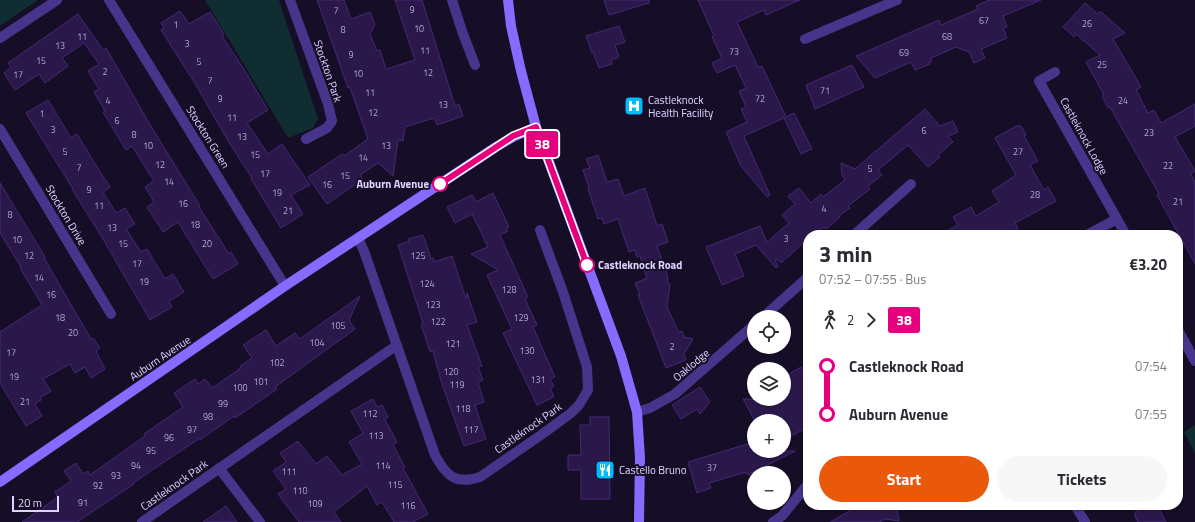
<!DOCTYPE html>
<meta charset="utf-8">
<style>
body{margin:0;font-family:"Titillium Web",sans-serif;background:#f7f7f7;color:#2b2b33;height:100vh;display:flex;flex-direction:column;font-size:15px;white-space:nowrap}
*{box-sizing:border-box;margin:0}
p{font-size:13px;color:#7c7c81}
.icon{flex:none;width:22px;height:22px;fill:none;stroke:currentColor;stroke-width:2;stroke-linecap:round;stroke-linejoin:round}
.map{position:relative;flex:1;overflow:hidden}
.details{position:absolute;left:803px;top:230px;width:380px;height:280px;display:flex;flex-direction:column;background:#fff;border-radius:16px;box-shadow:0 1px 3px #0004}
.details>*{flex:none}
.badge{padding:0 8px;border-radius:3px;font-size:14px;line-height:26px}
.fabs{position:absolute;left:747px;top:310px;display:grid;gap:8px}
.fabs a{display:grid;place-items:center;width:44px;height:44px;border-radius:50%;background:#fff;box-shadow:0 1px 3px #0004;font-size:20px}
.scale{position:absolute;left:12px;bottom:10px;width:47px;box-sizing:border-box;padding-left:4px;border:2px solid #e0d3ff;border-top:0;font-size:11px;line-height:14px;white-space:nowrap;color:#e0d3ff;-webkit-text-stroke:3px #160d27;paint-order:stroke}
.map>.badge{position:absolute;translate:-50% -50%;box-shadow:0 0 0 2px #fff}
.legs{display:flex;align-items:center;gap:6px;height:44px;padding:0 16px;font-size:13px}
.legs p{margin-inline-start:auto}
.summary{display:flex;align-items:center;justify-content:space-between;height:68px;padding:0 16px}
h1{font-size:22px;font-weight:700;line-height:30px}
.action{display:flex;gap:8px;margin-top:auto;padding:8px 16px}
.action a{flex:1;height:46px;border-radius:24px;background:#ea580c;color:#fff;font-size:16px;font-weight:700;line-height:46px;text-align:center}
.action a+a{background:#f7f7f7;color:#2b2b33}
ul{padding:0 16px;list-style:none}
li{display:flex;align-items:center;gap:14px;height:48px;font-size:15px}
li i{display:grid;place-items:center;width:6px;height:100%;margin:0 5px;background:currentColor}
li i::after{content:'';width:10px;height:10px;margin:-5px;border:3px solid;border-radius:50%;background:#fff}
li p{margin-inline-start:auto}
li:first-child i{background:linear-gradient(#0000 50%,currentColor 0)}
li:last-child i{background:linear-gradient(currentColor 50%,#0000 0)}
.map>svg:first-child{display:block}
.green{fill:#102d32}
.building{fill:#2a184a;stroke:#452877}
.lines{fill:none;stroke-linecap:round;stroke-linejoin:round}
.street{stroke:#46358a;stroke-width:10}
.secondary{stroke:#876aff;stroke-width:10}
.line-1-casing{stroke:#fff;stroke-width:9}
.line-1{stroke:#e6007e;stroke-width:6}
.stop-1-dot{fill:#fff;stroke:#e6007e;stroke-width:2}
.labels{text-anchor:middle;stroke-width:4;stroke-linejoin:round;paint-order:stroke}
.number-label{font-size:9px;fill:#b2a4d2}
.street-label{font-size:11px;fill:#e0d3ff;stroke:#160d27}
.poi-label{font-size:11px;fill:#e0d3ff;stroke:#160d27;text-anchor:start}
.stop-label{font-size:11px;font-weight:bold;fill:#e0d3ff;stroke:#160d27;text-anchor:end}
</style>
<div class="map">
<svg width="1195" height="522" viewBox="0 0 1195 522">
<rect width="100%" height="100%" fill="#160d27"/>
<!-- green -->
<path class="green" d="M0 0H38L0 26Z
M205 0H279L318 119 313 128 288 138Z
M1195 425V453L1184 432Z"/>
<!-- building -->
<path class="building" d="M317 0H344L351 19 370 12 375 25 370 34 377 51 380 50 386 69 415 60 395 0H422L455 106 459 104 463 116 437 125 434 118 405 127 403 141 398 140 393 176 378 163 360 175 363 179 327 204 308 177 342 154 344 156 368 139 350 87 348 88Z
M604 0H649V3L609 15Z
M698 0H800L766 15 764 10 737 22 758 67 762 66 786 117 794 113 812 149 801 154 784 118 744 136 770 195 767 197 741 166 726 132 747 122 741 109 746 107 739 91 746 88 735 65 717 73 712 63 722 58 712 37 714 36Z
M989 0H1041L1003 16 1007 27 1003 28 1007 38 981 49 985 58 974 63 969 52 956 47 931 58 932 61 929 62 930 64 915 70 911 62 875 78 856 56 939 20 941 25 978 9 976 6Z
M1085 3 1098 14 1100 11 1125 33 1113 39 1141 87 1136 90 1148 113 1154 110 1161 123 1195 104V126L1175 137 1195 171 1191 174 1195 182V264L1157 195 1159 194 1110 107 1108 108 1102 96 1104 95 1086 62 1100 55 1076 34 1074 37 1063 27Z
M180 11 189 24 210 12 224 34 222 36 245 71 268 110 247 123 268 154 282 144 310 185 291 195 303 214 281 228 251 179 252 178 228 141 196 85 161 30 164 28 161 23Z
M78 14 103 50 106 48 152 128 200 206 199 207 229 254 231 252 238 264 213 279 178 222 163 232 147 207 154 202 145 187 154 181 132 146 126 150 103 112 105 111 94 92 99 89 88 71 99 64 84 43 62 58 68 66 45 83 39 74 15 90 4 73 11 67 8 63Z
M619 26 625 42 615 45 619 57 611 60 612 64 599 68 593 52 592 53 586 36Z
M852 65 864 87 815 109 806 85Z
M48 100 71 138 77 134 92 159 110 187 103 192 116 213 125 208 135 224 126 229 141 252 147 249 165 279 173 274 184 292 169 301 172 307 150 320 103 239 72 189H73L26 113Z
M925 109 940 126 953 121 958 132 948 136 953 142 938 155 940 157 928 167 908 145 878 170 882 175 868 186 870 189 848 206 850 208 839 216 840 217 826 229 824 227 814 235H808V239L781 263 777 259 775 260 778 266 776 268 756 245 735 254 744 276 722 285 706 247 760 226 767 242 789 223 782 215 795 204 788 196 799 188 811 203 821 194 823 197 845 180 842 175 841 163 855 169Z
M1016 126H1021L1026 135 1024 136 1038 161 1030 165 1044 190 1048 187 1056 201 1015 223 1018 229 1008 235H939L958 225 953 217 971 207 976 216 999 202 992 191 1016 175 995 138Z
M598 155 607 182 618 179 624 196 645 188 657 226 662 224 668 242 657 246 667 274 668 284H670L667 307 679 333 682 331 684 337 693 339 684 354 686 360 666 368 638 295H640L635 283 647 278 640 256 637 257 635 250 629 252 618 219 604 224 602 218 598 219 588 189 589 188 583 170 590 168 586 159Z
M0 183 45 257 44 258 91 339 93 338 100 348 96 351 105 369 91 378 85 367 75 373 70 364 43 379 51 391 40 398 41 400 35 404 42 416 26 426 0 383V332L42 305 20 268 21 267 0 233Z
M493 193 509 227 506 228 508 231 500 235 528 297 525 299 537 325 533 327 555 377 550 379 554 386 550 388 554 397 537 405 503 333 512 329 487 275 498 270 471 254 488 247 472 214 455 223 447 207 472 195 476 202Z
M423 235 431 259 433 258 434 262 452 256 466 299 467 293 477 322 467 325 482 366 478 367 483 380 478 382 484 402 475 405 486 439 464 446 441 381 433 351 430 352 421 324 423 323 398 245 409 241 408 239Z
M360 296 349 320 355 329 275 387 277 389 235 418 234 416 200 440V438L155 468 133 483 134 484 77 522H22L58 497 55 492 71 481 64 471 76 463 83 474 88 471 90 475 145 436 144 434 183 407 174 393 195 379 198 384 205 379 212 388 241 368 240 366 252 358 243 345 266 330 276 346 295 333 300 339Z
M801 367 808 379V427L784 440V421H755L743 399H784V377Z
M700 387 710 402 700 414 697 409 681 419 672 405Z
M373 399 377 407 382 405 388 417 385 420 397 442 393 445 405 467 403 468 428 514 413 522H394L382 502 377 505 367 486 334 512 341 522H299L278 494 286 489 273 471 286 462 280 453 298 441 316 464 327 456 342 475 362 464 349 442 363 433 351 411Z
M590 417H609L610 499H581V470H568V455H581L580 425H590Z
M754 442V451H795L748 475 746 472 709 483 711 488 697 493 688 462Z
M860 505H895L897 510 899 521 885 519 879 522H830Z
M1148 505H1157L1166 522H1138L1135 517V512Z
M226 506 237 522H203Z"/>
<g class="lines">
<!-- street -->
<path class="street" d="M109 0 285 286
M290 0 328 104 332 121 327 128 306 139
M452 0 462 31 475 65
M0 38 57 0
M805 39 897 0
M1055 72 1039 81 1126 235
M0 129 111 314
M854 235 911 184
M1087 235 1117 219
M358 238 364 251 435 455C446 476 456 485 480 477L541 435 571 413 579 405 588 390 587 367 563 292 540 230
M763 317 808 277
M1178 330 1195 361
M637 412 650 408 675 394 754 325
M219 468 260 522
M1075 505 1085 522
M142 522 397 345
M773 522 782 516 808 484"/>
<!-- secondary -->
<path class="secondary" d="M508 0 511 26 521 71 536 127 621 356 637 412 640 458 639 522
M0 482 285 286 496 147 513 137 536 127"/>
</g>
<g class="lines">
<defs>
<path id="line-1" d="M440 184 513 136 536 127 587 265"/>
</defs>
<!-- line-1 casing -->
<use href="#line-1" class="line-1-casing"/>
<!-- line-1 -->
<use href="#line-1" class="line-1"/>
</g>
<!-- icons -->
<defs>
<symbol id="hospital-square" viewBox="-11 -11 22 22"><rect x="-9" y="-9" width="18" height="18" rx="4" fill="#00bbfe" stroke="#160d27"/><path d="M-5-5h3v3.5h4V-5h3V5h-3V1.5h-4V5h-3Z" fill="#fff"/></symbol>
<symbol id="restaurant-square" viewBox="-11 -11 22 22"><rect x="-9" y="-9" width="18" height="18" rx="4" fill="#00bbfe" stroke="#160d27"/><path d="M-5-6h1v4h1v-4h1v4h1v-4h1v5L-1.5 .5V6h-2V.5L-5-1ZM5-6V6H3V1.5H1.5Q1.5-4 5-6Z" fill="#fff"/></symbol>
</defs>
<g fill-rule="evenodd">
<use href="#hospital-square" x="623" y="95" width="22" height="22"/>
<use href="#restaurant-square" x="594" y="459" width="22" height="22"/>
</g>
<!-- markers -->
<g class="stop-1-dot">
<circle cx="440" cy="184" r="7"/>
<circle cx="587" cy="265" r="7"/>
</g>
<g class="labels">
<!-- number labels -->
<g class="number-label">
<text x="412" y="13">9</text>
<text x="336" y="14">7</text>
<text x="984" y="24">67</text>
<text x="1087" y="27">26</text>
<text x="176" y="28">1</text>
<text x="419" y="32">10</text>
<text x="343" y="33">8</text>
<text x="82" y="40">11</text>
<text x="947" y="40">68</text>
<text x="187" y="47">3</text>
<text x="60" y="49">13</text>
<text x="425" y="54">11</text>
<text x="734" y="55">73</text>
<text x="904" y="56">69</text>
<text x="351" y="58">9</text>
<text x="41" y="64">15</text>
<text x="199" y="65">5</text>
<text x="1102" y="68">25</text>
<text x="105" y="75">2</text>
<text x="428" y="76">12</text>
<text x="358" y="77">10</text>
<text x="18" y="78">17</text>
<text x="210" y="84">7</text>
<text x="825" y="94">71</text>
<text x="370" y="96">11</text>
<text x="220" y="102">9</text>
<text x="760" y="102">72</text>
<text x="108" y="104">4</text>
<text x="1123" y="104">24</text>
<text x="443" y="108">13</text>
<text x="373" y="116">12</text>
<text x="42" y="117">1</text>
<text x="232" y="121">11</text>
<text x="117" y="124">6</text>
<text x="53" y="133">3</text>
<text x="924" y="134">6</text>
<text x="1149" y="136">23</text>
<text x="134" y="138">8</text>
<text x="242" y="140">13</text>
<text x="148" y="149">10</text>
<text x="386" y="149">13</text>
<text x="65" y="155">5</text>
<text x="1018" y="155">27</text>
<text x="255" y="158">15</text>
<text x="363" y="161">14</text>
<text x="160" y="168">12</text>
<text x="1168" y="169">22</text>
<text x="79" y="171">7</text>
<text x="870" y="172">5</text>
<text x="265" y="177">17</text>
<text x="345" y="179">15</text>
<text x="169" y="185">14</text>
<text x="327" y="188">16</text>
<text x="89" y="193">9</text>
<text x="277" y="196">19</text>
<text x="1035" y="198">28</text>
<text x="1178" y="205">21</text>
<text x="183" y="207">16</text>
<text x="99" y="209">11</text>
<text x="824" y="212">4</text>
<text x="288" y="214">21</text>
<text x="10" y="218">8</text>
<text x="195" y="228">18</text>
<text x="112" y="231">13</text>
<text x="786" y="242">3</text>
<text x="17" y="243">10</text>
<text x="123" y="247">15</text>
<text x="207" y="247">20</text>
<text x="29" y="259">12</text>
<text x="418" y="259">125</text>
<text x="137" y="267">17</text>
<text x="39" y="281">14</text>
<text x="144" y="285">19</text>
<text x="427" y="287">124</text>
<text x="509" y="293">128</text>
<text x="51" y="298">16</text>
<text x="433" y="308">123</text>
<text x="60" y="321">18</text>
<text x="521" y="321">129</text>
<text x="438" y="325">122</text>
<text x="338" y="329">105</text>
<text x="73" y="336">20</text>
<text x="317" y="346">104</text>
<text x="453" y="347">121</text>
<text x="672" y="350">2</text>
<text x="527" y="354">130</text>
<text x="11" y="356">17</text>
<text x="277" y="366">102</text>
<text x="451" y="375">120</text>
<text x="14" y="380">19</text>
<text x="538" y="383">131</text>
<text x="261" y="385">101</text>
<text x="457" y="388">119</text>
<text x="240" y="391">100</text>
<text x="25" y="405">21</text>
<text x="223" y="407">99</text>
<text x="463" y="412">118</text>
<text x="370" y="417">112</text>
<text x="208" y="420">98</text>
<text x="192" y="433">97</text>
<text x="471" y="433">117</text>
<text x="376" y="439">113</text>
<text x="169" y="441">96</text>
<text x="151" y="454">95</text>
<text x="136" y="469">94</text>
<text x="383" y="469">114</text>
<text x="712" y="471">37</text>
<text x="289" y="475">111</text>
<text x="116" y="479">93</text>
<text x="395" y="488">115</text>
<text x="98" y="489">92</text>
<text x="300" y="494">110</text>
<text x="83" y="506">91</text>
<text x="315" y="507">109</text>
<text x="408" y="509">116</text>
</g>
<!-- street labels -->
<g class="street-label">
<text transform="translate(328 71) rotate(71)" y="4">Stockton Park</text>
<text transform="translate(1084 136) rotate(61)" y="4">Castleknock Lodge</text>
<text transform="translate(208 137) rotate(58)" y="4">Stockton Green</text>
<text transform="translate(66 215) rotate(59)" y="4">Stockton Drive</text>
<text transform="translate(160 358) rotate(-34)" y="4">Auburn Avenue</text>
<text transform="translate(691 365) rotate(-40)" y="4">Oaklodge</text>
<text transform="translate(528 428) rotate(-35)" y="4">Castleknock Park</text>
<text transform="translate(174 485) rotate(-35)" y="4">Castleknock Park</text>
</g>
<!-- poi labels -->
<g class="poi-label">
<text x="648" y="104">Castleknock<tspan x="648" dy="13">Health Facility</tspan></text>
<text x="619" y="474">Castello Bruno</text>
</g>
<!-- stop labels -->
<g class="stop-label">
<text x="429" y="188">Auburn Avenue</text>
<text x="598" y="269" text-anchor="start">Castleknock Road</text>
</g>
</g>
</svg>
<div class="fabs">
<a><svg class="icon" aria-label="locate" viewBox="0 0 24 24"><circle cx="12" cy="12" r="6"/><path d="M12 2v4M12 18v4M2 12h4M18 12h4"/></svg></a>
<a><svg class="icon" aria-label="layers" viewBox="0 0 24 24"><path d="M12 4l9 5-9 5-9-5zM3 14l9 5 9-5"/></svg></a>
<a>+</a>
<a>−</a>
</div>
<div class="scale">20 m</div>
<b class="badge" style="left:542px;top:144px;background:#e6007e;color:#fff">38</b>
<section class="details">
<div class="summary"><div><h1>3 min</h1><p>07:52 – 07:55 · Bus</p></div><b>€3.20</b></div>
<div class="legs"><svg class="icon" aria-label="walk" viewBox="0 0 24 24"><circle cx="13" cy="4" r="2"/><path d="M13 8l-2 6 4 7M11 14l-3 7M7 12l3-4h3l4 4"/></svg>2<svg class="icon" aria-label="forward" viewBox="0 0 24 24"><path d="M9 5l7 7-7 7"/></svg><b class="badge" style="background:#e6007e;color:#fff">38</b></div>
<ul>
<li><i style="color:#e6007e"></i><b>Castleknock Road</b><p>07:54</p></li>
<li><i style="color:#e6007e"></i><b>Auburn Avenue</b><p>07:55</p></li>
</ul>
<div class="action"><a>Start</a><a>Tickets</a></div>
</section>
</div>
